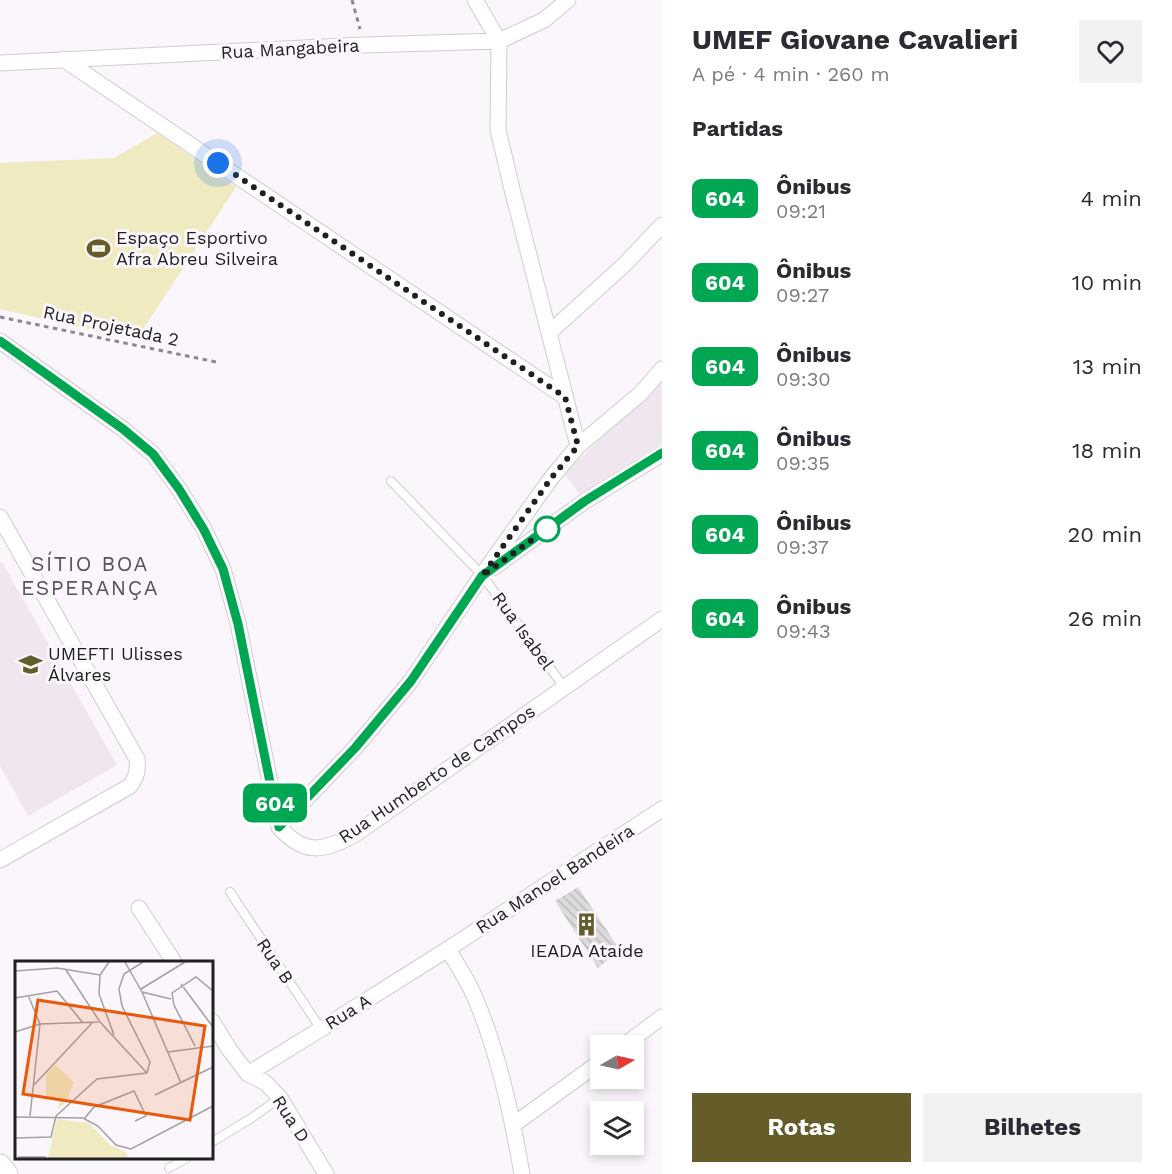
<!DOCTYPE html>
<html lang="pt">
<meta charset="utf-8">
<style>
body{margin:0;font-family:"Work Sans",sans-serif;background:#f2f2f3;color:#2b2b33;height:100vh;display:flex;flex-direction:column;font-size:22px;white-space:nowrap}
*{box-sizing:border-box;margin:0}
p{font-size:20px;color:#7c7c81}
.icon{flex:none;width:33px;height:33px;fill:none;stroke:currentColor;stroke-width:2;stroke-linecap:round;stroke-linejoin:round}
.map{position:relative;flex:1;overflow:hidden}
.sheet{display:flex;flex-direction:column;background:#fff;width:510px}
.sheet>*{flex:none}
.badge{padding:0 12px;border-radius:9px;font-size:21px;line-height:39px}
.needle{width:39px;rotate:81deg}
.buttons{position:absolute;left:590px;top:1035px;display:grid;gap:12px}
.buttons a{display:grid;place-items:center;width:54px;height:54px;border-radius:0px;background:#fff;box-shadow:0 3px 9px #0003;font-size:30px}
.you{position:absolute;width:30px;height:30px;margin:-15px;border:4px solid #fff;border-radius:50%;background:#1a73e8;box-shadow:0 0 0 9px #1a73e833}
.map>.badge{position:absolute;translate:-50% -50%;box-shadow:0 0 0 3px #fff}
h2{padding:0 30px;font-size:22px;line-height:54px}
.round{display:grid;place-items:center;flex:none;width:63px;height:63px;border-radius:0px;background:#f2f2f3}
.headline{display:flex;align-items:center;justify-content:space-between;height:102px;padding:0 30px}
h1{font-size:28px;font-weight:700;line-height:45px}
.action{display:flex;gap:12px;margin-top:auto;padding:12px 30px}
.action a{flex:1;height:69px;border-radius:0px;background:#645d29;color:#fff;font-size:24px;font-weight:700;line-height:69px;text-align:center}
.action a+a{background:#f2f2f3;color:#2b2b33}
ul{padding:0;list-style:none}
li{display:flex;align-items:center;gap:18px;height:84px;padding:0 30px}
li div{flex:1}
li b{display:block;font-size:22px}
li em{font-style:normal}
li .badge{min-width:66px;font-weight:700;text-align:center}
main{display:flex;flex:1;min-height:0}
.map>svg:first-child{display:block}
.built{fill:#efe6f0}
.pitch{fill:#efeabf}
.building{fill:url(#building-back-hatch)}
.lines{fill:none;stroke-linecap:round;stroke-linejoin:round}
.lane-casing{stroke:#d0ccd0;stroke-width:10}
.street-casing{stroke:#d0ccd0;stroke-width:17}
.secondary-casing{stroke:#d0ccd0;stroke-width:23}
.path{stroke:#8b888c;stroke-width:3;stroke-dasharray:4.5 4.5;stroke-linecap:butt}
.lane{stroke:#fff;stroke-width:8}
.street{stroke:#fff;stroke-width:15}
.secondary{stroke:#fff;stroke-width:21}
.line-casing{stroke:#fff;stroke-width:14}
.line{stroke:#00a651;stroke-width:9}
.walk{stroke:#201f21;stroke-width:6;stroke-dasharray:0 10.8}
.stop-dot{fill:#fff;stroke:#00a651;stroke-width:3}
.labels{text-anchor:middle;stroke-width:6;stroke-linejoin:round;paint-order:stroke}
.street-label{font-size:18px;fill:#201f21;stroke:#faf6fb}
.poi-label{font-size:18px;fill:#201f21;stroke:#faf6fb;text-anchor:start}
.quarter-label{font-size:21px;letter-spacing:1.5px;fill:#575458;stroke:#faf6fb}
.inset-road{fill:none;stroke:#a3a0a4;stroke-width:1.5}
.view{fill:#e8590c;fill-opacity:0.15;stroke:#e8590c;stroke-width:3}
.inset-edge{fill:none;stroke:#201f21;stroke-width:3}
</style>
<main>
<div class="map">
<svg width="662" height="1174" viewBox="0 0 662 1174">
<defs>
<pattern id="building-back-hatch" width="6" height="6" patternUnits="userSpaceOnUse" patternTransform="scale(1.5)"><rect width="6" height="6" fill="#dddade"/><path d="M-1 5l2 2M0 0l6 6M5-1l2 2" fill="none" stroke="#bdbbbe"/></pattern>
</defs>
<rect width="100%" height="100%" fill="#faf6fb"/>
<!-- built -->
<path class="built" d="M662 378V443L580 494 564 474Z
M2 562 117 765 28 816 0 766V563Z"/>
<!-- pitch -->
<path class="pitch" d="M157 133 236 187 136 340 0 309V163L114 158Z"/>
<!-- building -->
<path class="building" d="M578 887 620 950 598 968 555 901Z"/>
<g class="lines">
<defs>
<path id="lane" d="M391 481 482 575 564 687
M230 892 321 1029
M212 1142 250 1119 280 1098
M169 1168 187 1158"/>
<path id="street" d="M475 0 499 41 498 130 512 189 578 446
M63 59 565 397
M0 63 364 45 499 41 544 20 568 0
M550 332 625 264 662 225
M0 341 123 429 153 454 179 489 204 529 223 569 238 623 279 827C305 856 323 851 354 835L662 619
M0 517 137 759C138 770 137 776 130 786L0 860
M493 568 585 501 662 454
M279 827 355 748 411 681 482 575 552 477 578 446 640 394 662 369
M139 908 174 962
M448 949C456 963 466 978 473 993 498 1050 511 1112 522 1174
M212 1021 229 1049 248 1074 266 1083 280 1098 326 1174
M623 1046 662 1017
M248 1074 321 1029 448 949 662 809
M513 1125 600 1062"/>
<path id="secondary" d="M0 1165 7 1174"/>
</defs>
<!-- lane casing -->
<use href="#lane" class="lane-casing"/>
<!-- street casing -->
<use href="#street" class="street-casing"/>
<!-- secondary casing -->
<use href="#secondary" class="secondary-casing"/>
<!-- path -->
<path class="path" d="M352 0 360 29
M0 317 216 362"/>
<!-- lane -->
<use href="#lane" class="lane"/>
<!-- street -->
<use href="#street" class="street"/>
<!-- secondary -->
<use href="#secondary" class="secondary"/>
</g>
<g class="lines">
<defs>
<path id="line" d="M0 341 123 429 153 454 179 489 204 530 223 569 238 624 279 827 355 748 411 681 482 576 585 501 662 453"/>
</defs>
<!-- line casing -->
<use href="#line" class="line-casing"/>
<!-- line -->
<use href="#line" class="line"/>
<!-- walk -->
<path class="walk" d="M218 163 565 397 578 446 552 477 482 576 551 526 547 529"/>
</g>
<!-- icons -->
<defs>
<symbol id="stadium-bare" viewBox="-9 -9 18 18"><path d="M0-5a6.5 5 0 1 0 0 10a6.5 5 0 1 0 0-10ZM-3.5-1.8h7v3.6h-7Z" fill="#645d29" stroke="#faf6fb" stroke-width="2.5" paint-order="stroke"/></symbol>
<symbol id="school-bare" viewBox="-9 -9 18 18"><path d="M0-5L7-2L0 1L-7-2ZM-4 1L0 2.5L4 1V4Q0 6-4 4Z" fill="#645d29" stroke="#faf6fb" stroke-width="2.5" paint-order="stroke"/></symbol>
<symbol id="building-bare" viewBox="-9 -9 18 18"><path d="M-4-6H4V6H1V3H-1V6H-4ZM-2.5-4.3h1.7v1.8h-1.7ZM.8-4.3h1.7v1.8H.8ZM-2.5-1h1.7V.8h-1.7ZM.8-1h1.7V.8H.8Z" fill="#645d29" stroke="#faf6fb" stroke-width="2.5" paint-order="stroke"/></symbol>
</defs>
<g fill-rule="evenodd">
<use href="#stadium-bare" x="82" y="232" width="33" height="33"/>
<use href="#school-bare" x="14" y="648" width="33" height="33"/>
<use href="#building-bare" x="570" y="908" width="33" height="33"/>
</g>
<!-- markers -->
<circle class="stop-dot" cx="547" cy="529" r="12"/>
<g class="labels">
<!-- street labels -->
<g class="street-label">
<text transform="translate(290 49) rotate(-3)" y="6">Rua Mangabeira</text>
<text transform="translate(111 326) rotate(12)" y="6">Rua Projetada 2</text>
<text transform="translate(523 631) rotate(54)" y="6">Rua Isabel</text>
<text transform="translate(437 774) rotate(-34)" y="6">Rua Humberto de Campos</text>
<text transform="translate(555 879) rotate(-33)" y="6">Rua Manoel Bandeira</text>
<text transform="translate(275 961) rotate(56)" y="6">Rua B</text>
<text transform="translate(348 1012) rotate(-32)" y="6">Rua A</text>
<text transform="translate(291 1119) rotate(57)" y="6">Rua D</text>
</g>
<!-- poi labels -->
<g class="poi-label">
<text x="116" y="244">Espaço Esportivo<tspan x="116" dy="21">Afra Abreu Silveira</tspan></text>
<text x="48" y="660">UMEFTI Ulisses<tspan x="48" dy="21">Álvares</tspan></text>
<text x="587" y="957" text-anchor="middle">IEADA Ataíde</text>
</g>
<!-- quarter labels -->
<g class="quarter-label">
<text x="90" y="571">SÍTIO BOA<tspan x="90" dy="24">ESPERANÇA</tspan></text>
</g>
</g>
<!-- overview -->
<g transform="translate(15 961)">
<rect width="198" height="198" fill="#faf6fb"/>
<path d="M42 158 74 162 95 184 111 191 113 197H33Z" fill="#efeabf"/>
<path d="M40 104 59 121 51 141 43 148 45 140 31 138V113Z" fill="#efeabf"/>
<path class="inset-road" d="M94 1 85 14 84 33 99 74M110 1 127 31 166 122M128 1 109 13 104 28 107 45 135 101 132 112M51 9 85 61 132 112M0 10 42 7 85 14M166 23 198 66M126 28 170 1M127 31 156 38M13 34 25 63 15 155M0 37 42 30 68 62M0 71 25 63 84 61M180 85 159 44 157 32 181 16 198 30M153 91 198 85M19 124 77 62M140 134 198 106M41 155 82 118 132 112M0 156 68 157 83 165 101 184 116 188 198 145M69 158 79 146 119 130 131 155 120 160M0 177 36 176 41 155M3 196H31"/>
<path class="view" d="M23 39 190 65 175 159 8 133Z"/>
<rect width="198" height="198" class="inset-edge"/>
</g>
</svg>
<div class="buttons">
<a><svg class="needle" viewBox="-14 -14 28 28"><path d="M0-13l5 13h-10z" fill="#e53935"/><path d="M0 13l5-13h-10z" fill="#7c7c81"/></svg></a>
<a><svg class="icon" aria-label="layers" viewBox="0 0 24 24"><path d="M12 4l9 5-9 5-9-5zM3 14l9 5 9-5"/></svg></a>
</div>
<div class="you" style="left:218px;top:163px"></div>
<b class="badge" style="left:275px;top:803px;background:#00a651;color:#fff">604</b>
</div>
<section class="sheet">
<div class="headline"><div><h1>UMEF Giovane Cavalieri</h1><p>A pé · 4 min · 260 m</p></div><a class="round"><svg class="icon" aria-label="heart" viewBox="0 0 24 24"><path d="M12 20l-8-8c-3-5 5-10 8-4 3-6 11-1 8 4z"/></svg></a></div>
<h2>Partidas</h2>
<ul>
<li><span class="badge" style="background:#00a651;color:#fff">604</span><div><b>Ônibus</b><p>09:21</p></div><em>4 min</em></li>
<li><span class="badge" style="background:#00a651;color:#fff">604</span><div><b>Ônibus</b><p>09:27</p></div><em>10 min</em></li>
<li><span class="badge" style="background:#00a651;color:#fff">604</span><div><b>Ônibus</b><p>09:30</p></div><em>13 min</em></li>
<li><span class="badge" style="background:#00a651;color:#fff">604</span><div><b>Ônibus</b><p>09:35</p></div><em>18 min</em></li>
<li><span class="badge" style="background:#00a651;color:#fff">604</span><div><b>Ônibus</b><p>09:37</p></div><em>20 min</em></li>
<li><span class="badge" style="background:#00a651;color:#fff">604</span><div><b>Ônibus</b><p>09:43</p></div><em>26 min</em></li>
</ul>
<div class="action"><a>Rotas</a><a>Bilhetes</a></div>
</section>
</main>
